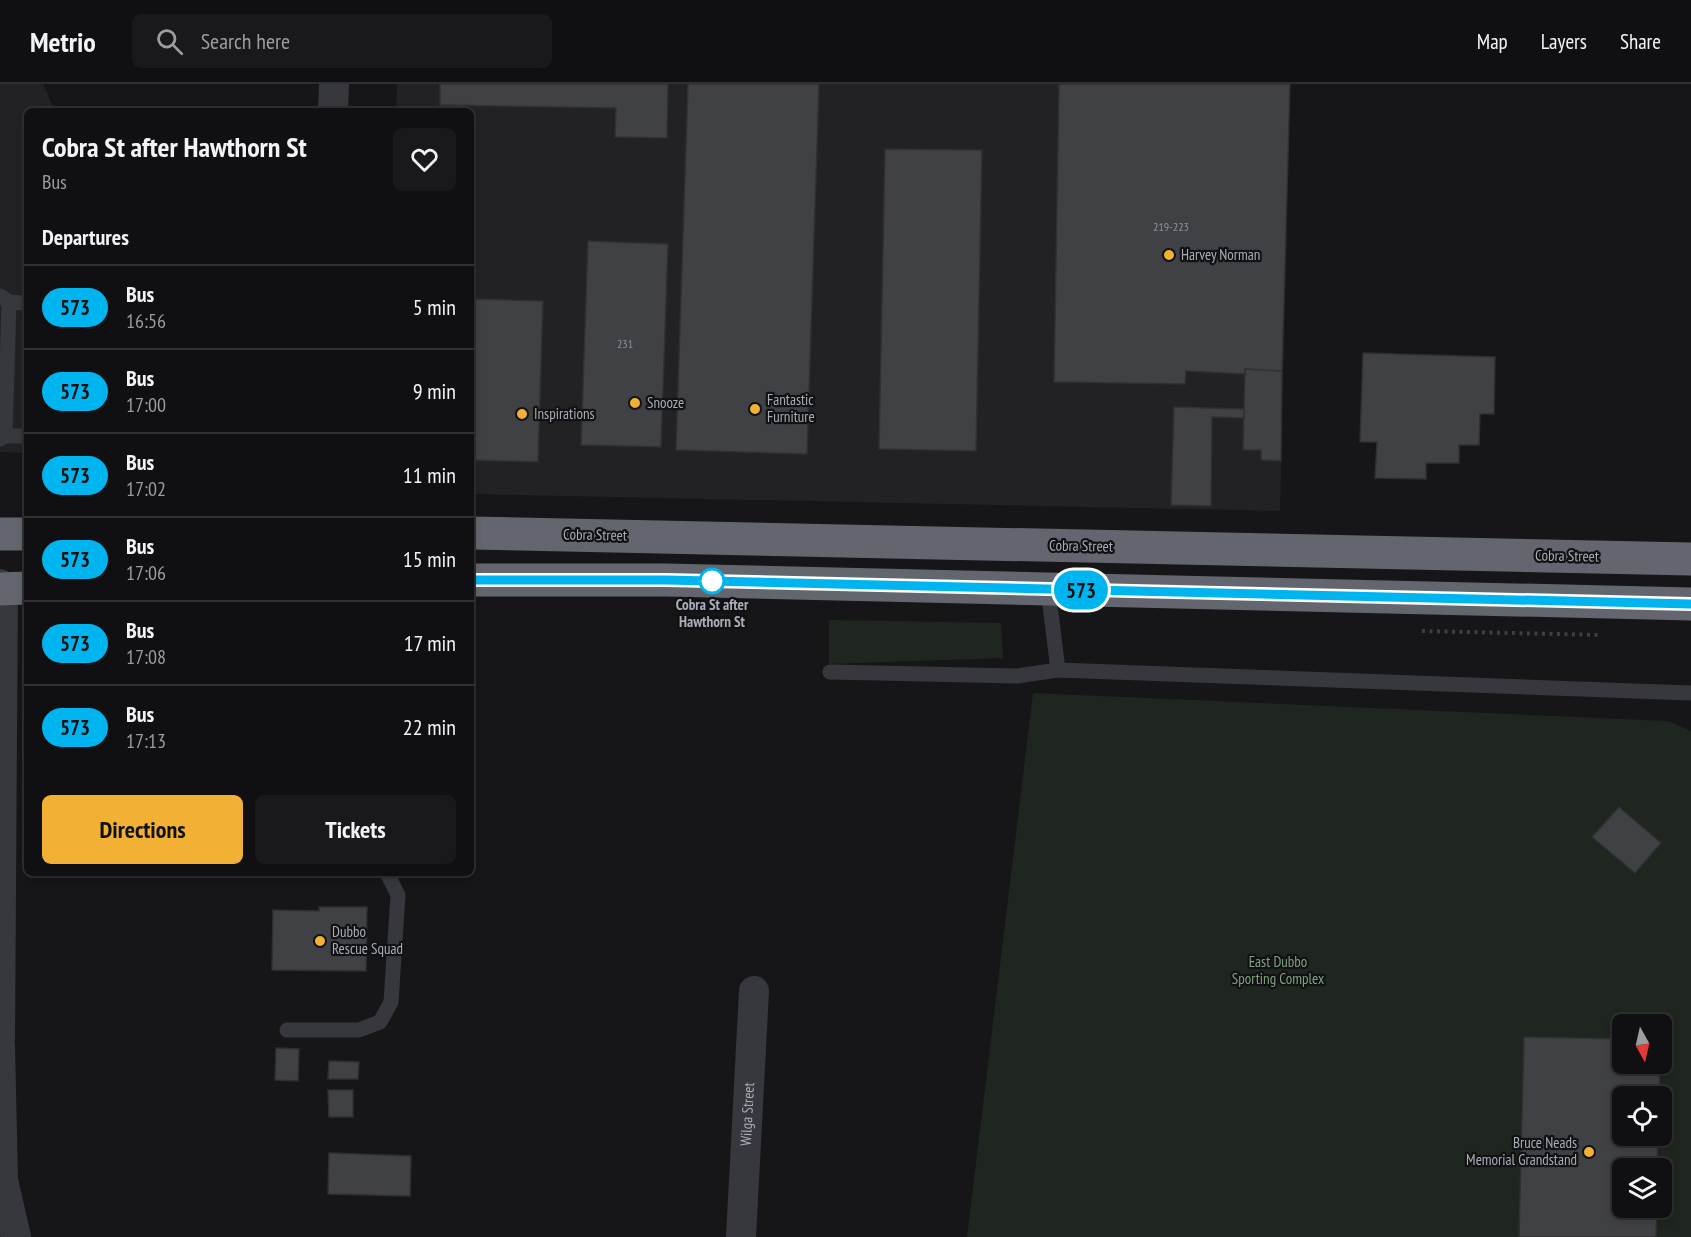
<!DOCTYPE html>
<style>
body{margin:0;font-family:"PT Sans Narrow",sans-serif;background:#19191b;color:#f1f3f6;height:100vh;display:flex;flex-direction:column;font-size:22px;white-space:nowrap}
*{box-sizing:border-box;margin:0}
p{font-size:20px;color:#9c9d9f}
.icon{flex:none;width:33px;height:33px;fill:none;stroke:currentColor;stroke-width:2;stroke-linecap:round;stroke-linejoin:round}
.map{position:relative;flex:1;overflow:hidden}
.side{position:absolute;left:24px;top:24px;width:450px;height:768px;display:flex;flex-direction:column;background:#101012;border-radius:9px;box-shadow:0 3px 9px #0003,0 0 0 2px #303032}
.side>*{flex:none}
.badge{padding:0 12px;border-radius:20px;font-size:21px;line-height:39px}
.needle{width:39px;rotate:172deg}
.buttons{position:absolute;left:1612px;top:930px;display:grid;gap:12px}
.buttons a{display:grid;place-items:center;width:60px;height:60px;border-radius:9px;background:#101012;box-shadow:0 3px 9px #0003,0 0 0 2px #303032;font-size:30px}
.map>.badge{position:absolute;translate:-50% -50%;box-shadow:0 0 0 3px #fff}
h2{padding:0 18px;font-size:22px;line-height:54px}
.round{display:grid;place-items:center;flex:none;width:63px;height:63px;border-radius:9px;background:#19191b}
.summary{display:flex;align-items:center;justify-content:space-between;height:102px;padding:0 18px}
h1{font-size:28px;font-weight:600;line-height:45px}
.button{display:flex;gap:12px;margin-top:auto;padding:12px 18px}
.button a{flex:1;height:69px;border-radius:9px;background:#f2b134;color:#111;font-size:24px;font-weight:600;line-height:69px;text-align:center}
.button a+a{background:#19191b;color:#f1f3f6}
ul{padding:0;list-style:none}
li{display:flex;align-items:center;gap:18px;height:84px;padding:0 18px;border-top:2px solid #303032}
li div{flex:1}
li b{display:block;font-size:22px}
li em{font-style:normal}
li .badge{min-width:66px;font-weight:700;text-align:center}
header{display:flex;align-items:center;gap:36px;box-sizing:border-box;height:84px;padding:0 30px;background:#101012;border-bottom:2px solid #303032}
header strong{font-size:28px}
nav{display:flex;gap:33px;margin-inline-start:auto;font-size:21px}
.search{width:420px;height:54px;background:#19191b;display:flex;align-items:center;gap:15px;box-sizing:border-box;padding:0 21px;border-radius:9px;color:#9c9d9f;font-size:22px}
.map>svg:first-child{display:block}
.built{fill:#222225}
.green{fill:#1e261f;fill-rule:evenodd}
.building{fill:#404145;stroke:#303034;stroke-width:1.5}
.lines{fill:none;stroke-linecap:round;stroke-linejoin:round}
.path{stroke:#3d3f44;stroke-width:4;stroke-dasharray:3 4.5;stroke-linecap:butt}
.lane{stroke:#37383d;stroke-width:15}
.street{stroke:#37383d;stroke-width:30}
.highway{stroke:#63666e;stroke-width:33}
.line-casing{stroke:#fff;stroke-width:14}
.line{stroke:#00b5ef;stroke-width:9}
.poi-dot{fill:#f2b134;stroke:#111113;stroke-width:2}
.stop-dot{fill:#fff;stroke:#00b5ef;stroke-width:3}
.labels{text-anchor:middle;stroke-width:4.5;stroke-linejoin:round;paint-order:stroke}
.number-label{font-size:12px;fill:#8e929b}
.poi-label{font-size:15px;fill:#a8adb8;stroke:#111113;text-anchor:start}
.street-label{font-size:15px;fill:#a8adb8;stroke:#111113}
.stop-label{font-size:15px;font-weight:bold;fill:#a8adb8;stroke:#111113}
.park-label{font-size:15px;fill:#7fa381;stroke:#111113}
</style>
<header>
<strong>Metrio</strong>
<div class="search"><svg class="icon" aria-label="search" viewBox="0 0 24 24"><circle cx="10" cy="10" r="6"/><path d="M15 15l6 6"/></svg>Search here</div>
<nav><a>Map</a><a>Layers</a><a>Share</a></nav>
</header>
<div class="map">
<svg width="1691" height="1153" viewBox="0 0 1691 1153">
<rect width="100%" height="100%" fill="#161618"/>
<!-- built -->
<path class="built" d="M0 0H43L53 23 64 27H27V369L0 368Z
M397 0H1290L1280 427 471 410V27H396Z"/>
<!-- green -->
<path class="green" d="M829 536 1001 539 1003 574 829 580Z
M1033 609 1668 637 1691 647V1153H967ZM1623 940H1662V980H1623ZM1623 1012H1662V1052H1623ZM1623 1084H1662V1124H1623Z"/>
<!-- building -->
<path class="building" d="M440 0H668L667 54 615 53 616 24 440 21Z
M688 0H819L807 370 676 366Z
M1059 0H1290L1282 287 1245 285V290L1186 287 1185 300 1054 298Z
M885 65 982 66 976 367 879 365Z
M588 157 668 160 661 363 581 361Z
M474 215 543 217 538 378 471 376Z
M1363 269 1495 273 1494 330H1480L1479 361H1459V379H1426V395L1375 394 1377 358H1360Z
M1245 285 1282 287 1281 377 1261 376V366H1243Z
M1174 323 1244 325V334L1212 333 1211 422 1171 421Z
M1619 723 1661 759 1635 789 1592 753Z
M319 823H367L366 887 272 886 273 826 319 827Z
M1524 953 1623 955V980H1660L1659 1012H1623V1052H1658L1657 1084H1623V1124H1657L1656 1153H1519Z
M276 964 299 965 298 997 275 996Z
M329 977 359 978 358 995H328Z
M328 1006H353V1033H329Z
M329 1069 411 1072 410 1112 328 1110Z"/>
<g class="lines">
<!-- path -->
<path class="path" d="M1422 547 1600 551"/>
<!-- lane -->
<path class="lane" d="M0 212 9 218 27 219
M0 352H27
M0 355 5 351 9 218
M1048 505 1058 586
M830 588 1016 592 1058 586 1691 609
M287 946H359L380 938 391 918 398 811 387 789"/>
<!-- street -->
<g class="street">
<path d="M333 27 334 0"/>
<path d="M0 500 3 505 0 954"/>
<path d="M0 962 3 1096 16 1153"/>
<path id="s1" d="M741 1153 754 907"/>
</g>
<!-- highway -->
<path class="highway" d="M471 449 1691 475
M0 450H27
M471 496H666L1691 520
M0 505 27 504"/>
</g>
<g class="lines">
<defs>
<path id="line" d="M471 496H666L1691 520"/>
</defs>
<!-- line casing -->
<use href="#line" class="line-casing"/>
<!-- line -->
<use href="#line" class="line"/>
</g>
<!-- markers -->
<g class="poi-dot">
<circle cx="1169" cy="171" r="6"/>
<circle cx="635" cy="319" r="6"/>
<circle cx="755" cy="325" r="6"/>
<circle cx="522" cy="330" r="6"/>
<circle cx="320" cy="857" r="6"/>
<circle cx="1589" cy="1068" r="6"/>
</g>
<circle class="stop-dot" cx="712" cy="497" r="12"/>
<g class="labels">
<!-- number labels -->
<g class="number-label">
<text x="1171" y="147">219-223</text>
<text x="625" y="264">231</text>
</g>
<!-- poi labels -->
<g class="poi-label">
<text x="1181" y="176">Harvey Norman</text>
<text x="767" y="321">Fantastic<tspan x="767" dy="17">Furniture</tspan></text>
<text x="647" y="324">Snooze</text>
<text x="534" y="335">Inspirations</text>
<text x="332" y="853">Dubbo<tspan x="332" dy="17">Rescue Squad</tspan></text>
<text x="1577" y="1064" text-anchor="end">Bruce Neads<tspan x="1577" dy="17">Memorial Grandstand</tspan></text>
</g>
<!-- street labels -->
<g class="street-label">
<text transform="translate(595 451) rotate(1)" y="5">Cobra Street</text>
<text transform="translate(1081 462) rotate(1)" y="5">Cobra Street</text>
<text transform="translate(1567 472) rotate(1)" y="5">Cobra Street</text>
<text dy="5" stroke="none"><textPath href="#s1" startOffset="123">Wilga Street</textPath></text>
</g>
<!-- stop labels -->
<g class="stop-label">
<text x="712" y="526">Cobra St after<tspan x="712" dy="17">Hawthorn St</tspan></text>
</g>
<!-- park labels -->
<g class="park-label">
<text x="1278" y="883">East Dubbo<tspan x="1278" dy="17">Sporting Complex</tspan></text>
</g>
</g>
</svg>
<div class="buttons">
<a><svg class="needle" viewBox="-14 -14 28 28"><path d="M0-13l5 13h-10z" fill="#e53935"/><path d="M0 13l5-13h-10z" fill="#9c9d9f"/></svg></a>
<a><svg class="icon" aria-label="locate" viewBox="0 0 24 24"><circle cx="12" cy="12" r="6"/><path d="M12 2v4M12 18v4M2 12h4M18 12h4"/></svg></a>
<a><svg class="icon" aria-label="layers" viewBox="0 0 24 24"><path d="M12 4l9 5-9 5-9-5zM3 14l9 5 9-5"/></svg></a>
</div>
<b class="badge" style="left:1081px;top:506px;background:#00b5ef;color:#111">573</b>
<section class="side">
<div class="summary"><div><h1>Cobra St after Hawthorn St</h1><p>Bus</p></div><a class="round"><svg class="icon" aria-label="heart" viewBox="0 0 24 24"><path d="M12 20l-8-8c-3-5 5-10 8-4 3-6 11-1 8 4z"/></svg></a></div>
<h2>Departures</h2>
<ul>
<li><span class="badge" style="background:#00b5ef;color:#111">573</span><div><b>Bus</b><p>16:56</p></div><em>5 min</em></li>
<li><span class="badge" style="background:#00b5ef;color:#111">573</span><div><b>Bus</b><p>17:00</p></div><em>9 min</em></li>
<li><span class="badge" style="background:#00b5ef;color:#111">573</span><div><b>Bus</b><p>17:02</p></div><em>11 min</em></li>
<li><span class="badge" style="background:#00b5ef;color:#111">573</span><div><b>Bus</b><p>17:06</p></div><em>15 min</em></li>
<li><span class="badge" style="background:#00b5ef;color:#111">573</span><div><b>Bus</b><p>17:08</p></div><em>17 min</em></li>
<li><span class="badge" style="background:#00b5ef;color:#111">573</span><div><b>Bus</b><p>17:13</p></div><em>22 min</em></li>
</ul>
<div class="button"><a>Directions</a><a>Tickets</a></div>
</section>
</div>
